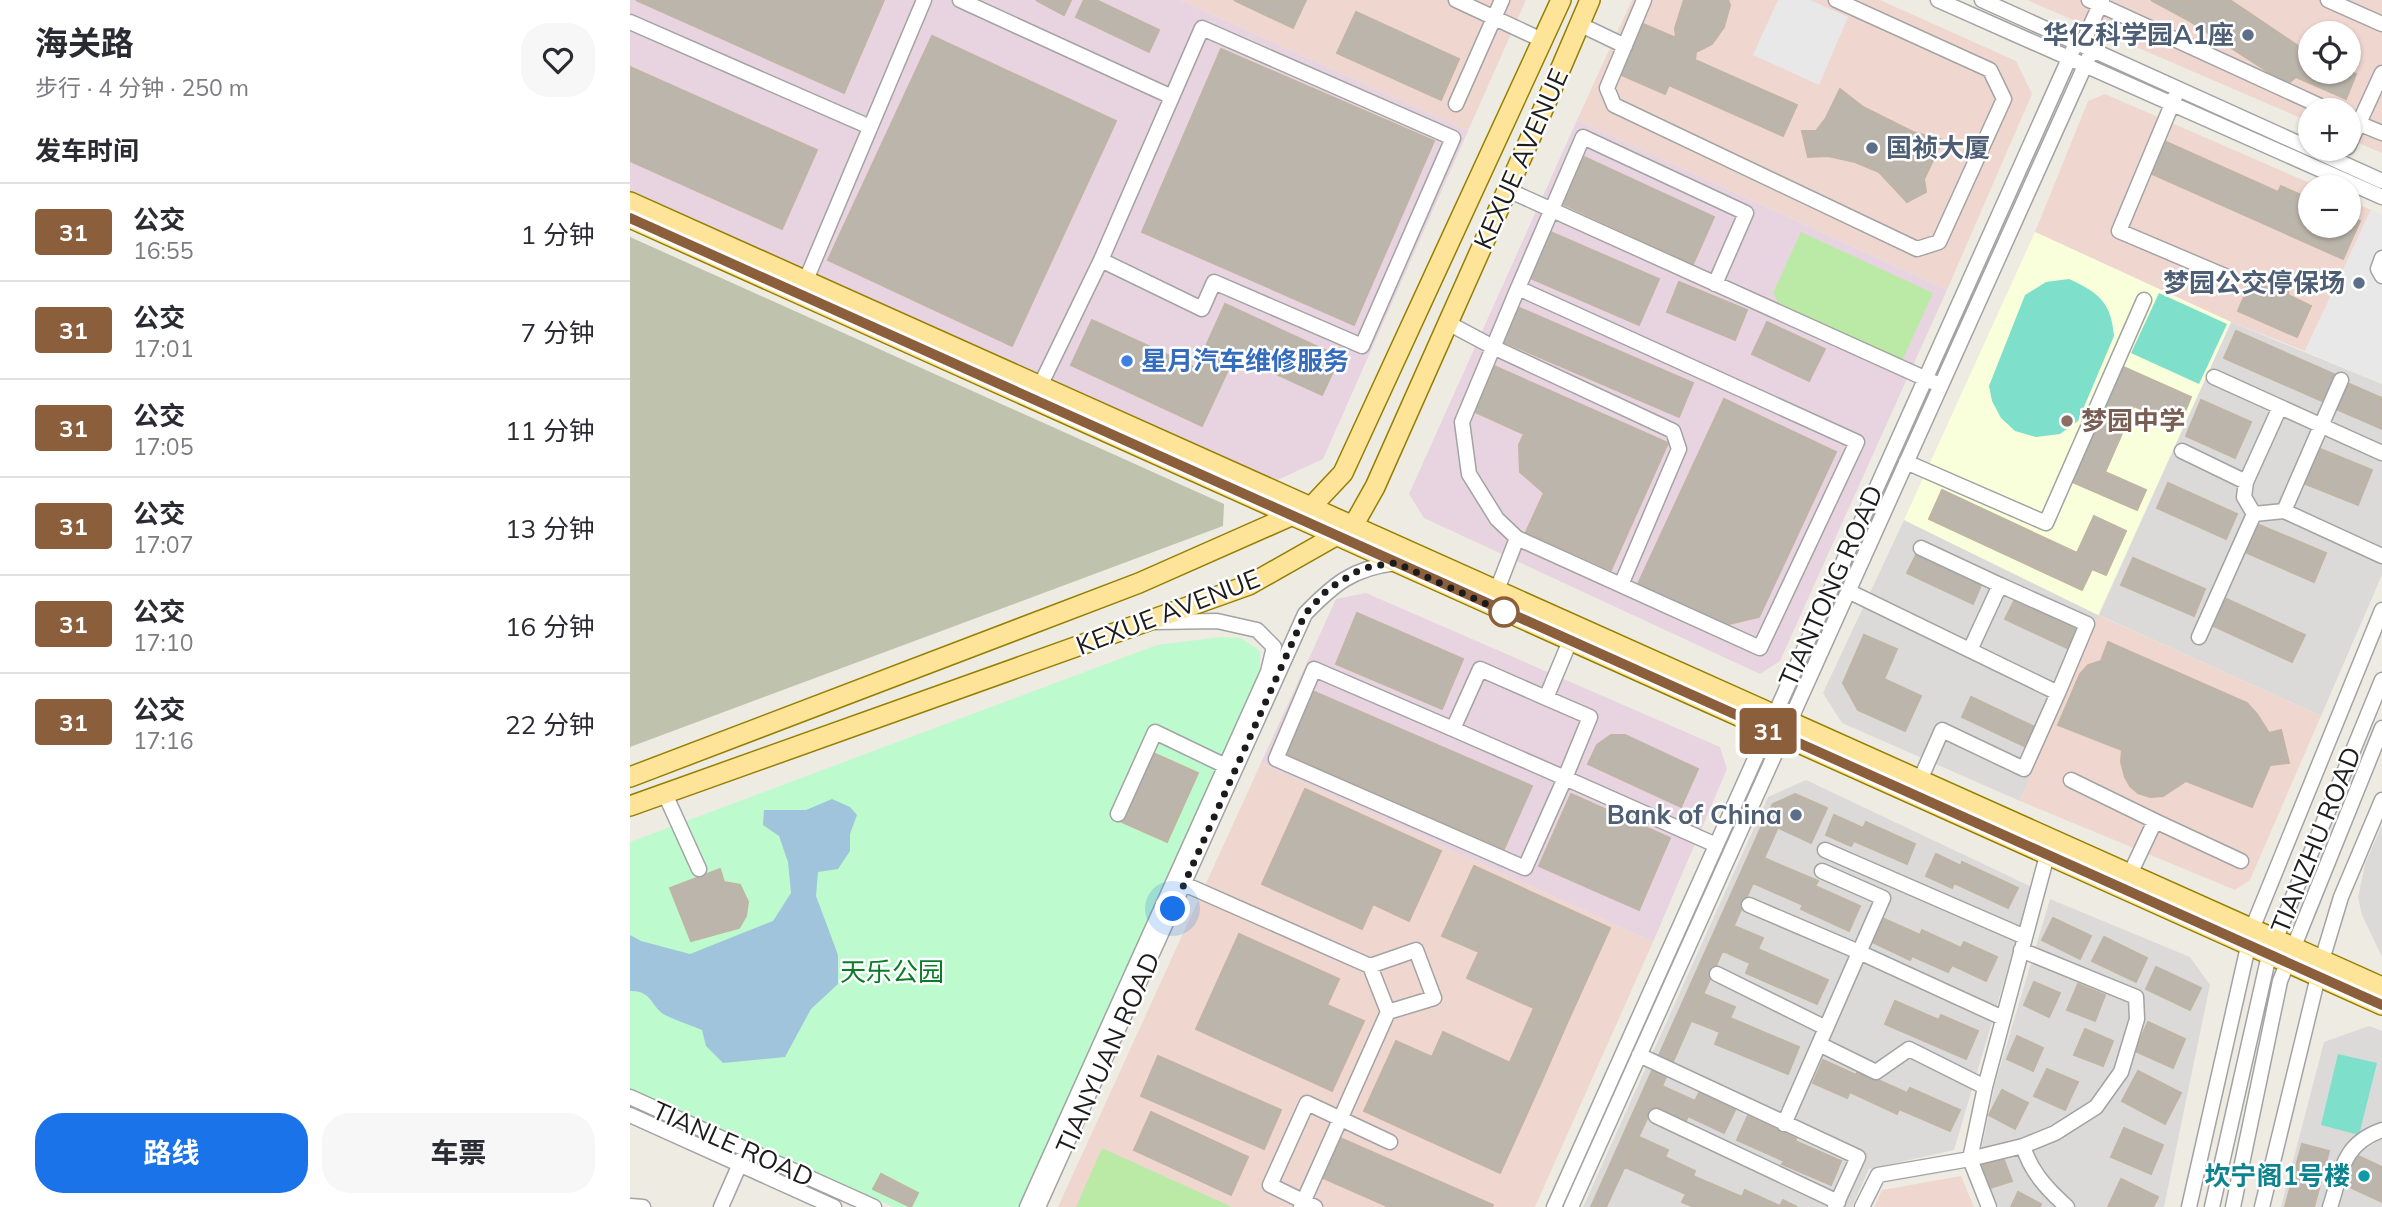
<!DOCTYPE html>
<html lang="zh">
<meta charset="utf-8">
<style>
body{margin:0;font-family:Mulish,"Noto Sans SC",sans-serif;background:#f7f7f7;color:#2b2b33;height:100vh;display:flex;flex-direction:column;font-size:26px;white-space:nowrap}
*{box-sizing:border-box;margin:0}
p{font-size:23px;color:#7c7c81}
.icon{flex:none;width:38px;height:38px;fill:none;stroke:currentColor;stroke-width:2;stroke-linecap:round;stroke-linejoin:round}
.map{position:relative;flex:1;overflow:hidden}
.drawer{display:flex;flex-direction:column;background:#fff;width:630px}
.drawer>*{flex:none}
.badge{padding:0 14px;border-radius:5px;font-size:24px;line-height:46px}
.controls{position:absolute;left:1668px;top:21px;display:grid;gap:14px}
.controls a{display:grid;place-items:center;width:63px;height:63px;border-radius:50%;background:#fff;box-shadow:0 2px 5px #0004;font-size:35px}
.you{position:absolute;width:35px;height:35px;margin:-18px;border:5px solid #fff;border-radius:50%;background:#1a73e8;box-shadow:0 0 0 10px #1a73e833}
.map>.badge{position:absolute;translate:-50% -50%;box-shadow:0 0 0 4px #fff}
h2{padding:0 35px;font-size:26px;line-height:63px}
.round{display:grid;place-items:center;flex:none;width:74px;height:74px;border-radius:28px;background:#f7f7f7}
.overview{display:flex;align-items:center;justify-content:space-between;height:119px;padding:0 35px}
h1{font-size:33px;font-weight:700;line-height:52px}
.primary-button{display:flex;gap:14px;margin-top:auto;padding:14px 35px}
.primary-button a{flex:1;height:80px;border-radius:28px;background:#1a73e8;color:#fff;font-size:28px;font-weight:700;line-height:80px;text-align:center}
.primary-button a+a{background:#f7f7f7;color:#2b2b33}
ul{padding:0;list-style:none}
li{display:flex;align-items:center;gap:21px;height:98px;padding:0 35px;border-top:2px solid #e1e1e2}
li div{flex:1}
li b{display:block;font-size:26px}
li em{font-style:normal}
li .badge{min-width:77px;font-weight:700;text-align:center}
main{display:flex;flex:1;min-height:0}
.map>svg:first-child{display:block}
.residential{fill:#dbdad9}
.commercial{fill:#efd7d0;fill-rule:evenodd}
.industrial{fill:#e7d4e0}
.education{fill:#f8ffda}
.construction{fill:#bfc2ad}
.grass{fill:#bbe9a6}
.park{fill:#bdfacd}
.pitch{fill:#7edfcb}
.parking{fill:#e8e8e8}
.water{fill:#a1c4dd}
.building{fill:#bbb5ab;stroke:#c0b5a4;stroke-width:2}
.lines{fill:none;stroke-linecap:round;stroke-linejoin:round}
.minor-casing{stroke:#a3a3a3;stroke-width:17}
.major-casing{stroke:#957f00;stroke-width:22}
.minor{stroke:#fff;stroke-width:14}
.major{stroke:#fde498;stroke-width:19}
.line-casing{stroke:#fff;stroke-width:16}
.line{stroke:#8b5e3c;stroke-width:10}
.walk{stroke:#1c1c1c;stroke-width:7;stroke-dasharray:0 12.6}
.service-dot{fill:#5c6f8a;stroke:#fff;stroke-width:2.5}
.shop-dot{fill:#3f7fe0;stroke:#fff;stroke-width:2.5}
.education-dot{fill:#8d6e63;stroke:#fff;stroke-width:2.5}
.stop-dot{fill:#fff;stroke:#8b5e3c;stroke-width:3.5}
.culture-dot{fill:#0f9aa8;stroke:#fff;stroke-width:2.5}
.labels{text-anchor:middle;stroke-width:5;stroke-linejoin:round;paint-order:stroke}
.service-label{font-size:26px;font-weight:bold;fill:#4e5e75;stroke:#fff;text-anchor:end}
.street-label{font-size:26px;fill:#1c1c1c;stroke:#fff}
.shop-label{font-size:26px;font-weight:bold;fill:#366cbe;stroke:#fff;text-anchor:start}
.education-label{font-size:26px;font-weight:bold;fill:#785e54;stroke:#fff;text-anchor:start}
.park-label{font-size:26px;fill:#0a7b28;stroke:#fff}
.culture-label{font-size:26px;font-weight:bold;fill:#0d838f;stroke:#fff;text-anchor:end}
</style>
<main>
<section class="drawer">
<div class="overview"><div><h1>海关路</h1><p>步行 · 4 分钟 · 250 m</p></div><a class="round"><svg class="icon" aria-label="heart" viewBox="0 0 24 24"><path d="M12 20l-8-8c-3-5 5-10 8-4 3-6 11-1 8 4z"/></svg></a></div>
<h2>发车时间</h2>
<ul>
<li><span class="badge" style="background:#8b5e3c;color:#fff">31</span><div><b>公交</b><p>16:55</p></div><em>1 分钟</em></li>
<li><span class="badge" style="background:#8b5e3c;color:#fff">31</span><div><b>公交</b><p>17:01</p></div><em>7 分钟</em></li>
<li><span class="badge" style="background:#8b5e3c;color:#fff">31</span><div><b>公交</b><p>17:05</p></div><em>11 分钟</em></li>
<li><span class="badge" style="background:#8b5e3c;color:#fff">31</span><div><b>公交</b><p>17:07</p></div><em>13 分钟</em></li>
<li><span class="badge" style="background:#8b5e3c;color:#fff">31</span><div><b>公交</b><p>17:10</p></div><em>16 分钟</em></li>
<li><span class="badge" style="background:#8b5e3c;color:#fff">31</span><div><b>公交</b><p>17:16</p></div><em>22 分钟</em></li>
</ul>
<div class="primary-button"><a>路线</a><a>车票</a></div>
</section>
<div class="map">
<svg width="1752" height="1207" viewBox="0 0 1752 1207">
<rect width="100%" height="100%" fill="#eeece2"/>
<!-- residential -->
<path class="residential" d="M1601 322 1752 384V575L1691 716 1469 615 1390 801 1212 723 1193 693 1274 520 1469 615Z
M1176 780 1402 887 1324 1150 1239 1169 1222 1207H953L1138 797Z
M1752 825V957L1732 915 1728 898 1735 864Z
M1420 899 1560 957 1580 985 1534 1207H1369L1348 1165 1365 1084Z
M1739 1026 1752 1031V1207H1651L1694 1042Z"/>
<!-- commercial -->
<path class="commercial" d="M550 0H896L838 131Z
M1002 0H1250L1386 61 1402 94 1317 290 947 120Z
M1397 0H1752V153L1719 139 1718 110H1680V122ZM1680 33H1718V72H1680Z
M1475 94 1689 187H1680V226H1718L1719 200 1741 210 1675 351 1601 322 1405 232 1458 101Z
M1468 615 1691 716 1620 880 1605 890 1390 801Z
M631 763 1023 942 905 1207H428Z
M1331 1176 1344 1207H1244L1252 1190Z"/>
<!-- industrial -->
<path class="industrial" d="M0 0H550L838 131 693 459 641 483 0 191Z
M947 120 1317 290 1150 661 1130 674 794 518 779 494Z
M736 593 1090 747 1097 769 1023 942 631 763 706 599Z"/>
<!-- education -->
<path class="education" d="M1405 232 1601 322 1468 615 1274 520Z"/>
<!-- construction -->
<path class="construction" d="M0 237 594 504 593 526 0 747Z"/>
<!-- grass -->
<path class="grass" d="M1171 232 1303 293 1272 361 1149 304 1143 293Z
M472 1148 602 1207H446Z"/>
<!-- park -->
<path class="park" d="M592 637 611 638 630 651V675L389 1207H264L0 1089V842L527 645Z"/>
<!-- pitch -->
<path class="pitch" d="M1439 279C1469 293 1481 302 1484 336L1448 421 1430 434 1406 437 1385 431 1371 418 1362 401 1359 386 1395 295 1416 282Z
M1529 293 1597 324 1569 384 1501 353Z
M1708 1054 1747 1063 1729 1135 1691 1125Z"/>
<!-- parking -->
<path class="parking" d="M1148 0H1180L1218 17 1189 85 1123 55Z
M1741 210 1752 215V384L1675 351Z"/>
<!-- water -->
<path class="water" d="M202 799 220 807 227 815 220 834V851L208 869 188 872 186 896 208 955V984L181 1009 155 1057 93 1063 76 1046 72 1030C60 1025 47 1021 35 1015 21 1007 22 990 0 991V935L11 941 60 954 143 921 161 893 158 862 149 836 133 825 134 810H176Z"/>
<!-- building -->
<path class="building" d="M6 0H254L214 93Z
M406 0H441L434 15Z
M454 0H466L529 30 519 52 446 17Z
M604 0H676L663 28Z
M1054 0H1098L1100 5 1094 27 1082 44 1066 52 1065 60 1167 105 1153 136 1039 85 1035 94 989 74 1011 23 1046 38 1045 28Z
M1521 0H1600L1680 54V72L1718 71 1726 74 1716 99 1666 77 1657 84 1558 20Z
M726 12 829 59 811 100 707 53Z
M302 36 486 121 382 346 198 260Z
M591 49 804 141 724 325 512 232Z
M0 67 187 150 152 229 0 161Z
M1210 89 1233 107 1283 132 1313 140 1294 179 1296 192 1277 202 1249 172 1225 162 1198 156 1178 157 1172 131H1186L1196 118Z
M1534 141 1648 192 1651 186 1680 199V226H1718V216L1730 221 1713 259 1520 173Z
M954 157 1084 217 1063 264 933 204Z
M918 231 1029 279 1009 325 898 277Z
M1621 280 1643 290 1646 282 1655 283 1659 288 1658 295 1681 306 1667 337 1608 311Z
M1049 282 1117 310 1105 340 1037 312Z
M595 304 710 357 692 395 605 355 572 426 441 365 462 320 566 368Z
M885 306 1063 383 1049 417 870 340Z
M1137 322 1195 349 1179 381 1122 354Z
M1606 331 1706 375 1694 402 1594 358Z
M864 366 1038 443 981 570 896 532 914 493 890 472 889 445 894 434 845 412Z
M1491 366 1561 397 1549 426 1504 406 1475 472 1516 490 1507 510 1440 481Z
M1717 383 1752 398V429L1706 409Z
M1094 399 1206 452 1129 617 1095 625 1008 584Z
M1571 400 1621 422 1605 458 1556 436Z
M1683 446 1742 470 1728 505 1668 481Z
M1538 483 1607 514 1596 539 1527 508Z
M1312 490 1447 553 1464 516 1496 531 1476 575 1462 569 1452 590 1299 519Z
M1627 524 1696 553 1684 582 1615 552Z
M1287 553 1352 583 1343 604 1277 573Z
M1503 558 1575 589 1564 616 1491 585Z
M1590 596 1675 635 1662 662 1577 623Z
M1385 599 1450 630 1441 650 1375 619Z
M727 613 833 659 812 709 706 664Z
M1234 635 1267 649 1254 679 1291 696 1275 731 1228 710 1213 683Z
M1478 642 1617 703 1627 714 1639 733 1651 730 1659 763 1640 765 1622 807 1556 781 1533 796 1520 797 1508 793 1500 786 1495 777 1491 762 1492 750 1428 725 1450 674 1458 665 1471 661Z
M680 690 902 786 874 849 653 753Z
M1341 697 1407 728 1398 748 1332 717Z
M981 735H995L1068 769 1051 807 958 764 967 745Z
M523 753 568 773 537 842 492 822Z
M675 789 811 851 779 921 743 904 732 929 632 884Z
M941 794 1040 838 1009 910 909 866Z
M1165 794 1197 808 1181 843 1134 821 1143 804Z
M1204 815 1233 828 1236 822 1285 844 1277 864 1224 841 1221 846 1196 835Z
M1134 821 1148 827 1032 1086 976 1207H961Z
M1306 854 1331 866 1332 862 1388 888 1378 908 1324 883 1322 888 1296 876Z
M1134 858 1188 881 1185 886 1230 906 1219 931 1171 909 1173 905 1123 883Z
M844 866 980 928 937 1023 837 978 849 952 812 936Z
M90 869 94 882 110 885 118 902 116 916 109 928 61 941 40 888Z
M1252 918 1290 935 1292 930 1331 948 1334 942 1367 957 1356 981 1322 965 1318 972 1282 956 1280 960 1240 941Z
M1423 918 1461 936 1450 959 1412 940Z
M1104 926 1133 938 1128 949 1198 980 1187 1004 1116 973 1120 963 1093 951Z
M609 934 709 979 697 1005 734 1021 702 1091 566 1029Z
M1474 937 1517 958 1506 982 1462 961Z
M1526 967 1571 988 1560 1010 1516 989Z
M1404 982 1430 993 1419 1017 1394 1005Z
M1448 984 1475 995 1465 1021 1437 1010Z
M1074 994 1105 1007 1100 1018 1169 1047 1158 1074 1085 1044 1090 1032 1062 1021Z
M1265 1001 1309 1020 1311 1015 1348 1031 1336 1059 1255 1024Z
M904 1008 937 1023 913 1078 880 1062Z
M1518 1022 1555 1039 1543 1068 1505 1051Z
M1455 1029 1483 1041 1473 1066 1444 1055Z
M813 1032 913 1078 870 1173 734 1111 766 1041 802 1057Z
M1387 1036 1413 1048 1403 1071 1377 1059Z
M528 1056 651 1110 634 1149 511 1096Z
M1193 1060 1226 1075 1228 1071 1277 1093 1280 1088 1330 1110 1320 1131 1269 1109 1267 1114 1220 1092 1217 1098 1183 1083Z
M1417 1069 1448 1082 1435 1110 1404 1096Z
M1508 1071 1551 1093 1535 1124 1492 1101Z
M1032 1086 1065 1101 1070 1091 1106 1108 1094 1133 1058 1116 1054 1125 1022 1110Z
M1372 1090 1398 1103 1385 1129 1359 1115Z
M521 1112 618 1157 601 1195 504 1150Z
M1119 1113 1168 1134 1165 1141 1211 1161 1201 1185 1152 1164 1154 1161 1107 1140Z
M1494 1128 1533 1145 1521 1174 1481 1157Z
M1009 1137 1038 1150 1035 1157 1065 1171 1063 1176 1112 1197 1115 1190 1150 1206 1153 1200 1167 1207H1064L1052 1202 1056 1194 995 1167Z
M710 1138 863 1205 862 1207H759L693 1178Z
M1672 1144 1699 1151 1684 1207H1655Z
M1726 1155 1752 1167V1202L1713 1184Z
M1373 1157 1382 1181 1360 1188 1352 1163Z
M251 1174 288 1193 281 1207 243 1189Z
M1491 1179 1528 1197 1523 1207H1478Z
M1388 1192 1411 1204 1410 1207H1381Z"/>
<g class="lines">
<defs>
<path id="minor" d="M330 0 542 97
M826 0 912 40
M1014 0 977 88 984 105 1287 249 1309 242 1374 99 1360 70 1206 0
M1308 0 1752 197
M1352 0 1752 181
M1459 0 1699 110
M1698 0 1752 24
M0 22 240 127
M949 24 995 46
M1452 45 1472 0
M1545 97 1489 231 1595 276
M826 104 872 0
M1718 119 1752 133
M1718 147 1752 73
M878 190 1303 382
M1752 258 1748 269 1752 276
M173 287 294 0
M888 288 953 137 1116 213 1085 284
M818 323 863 347 1043 431 1049 449 991 585
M1584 377 1752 453
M410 386 471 260 572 309 584 282 732 346 823 138 572 28 471 260
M1552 451 1616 482
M1276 462 1416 523 1514 300
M1654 511 1752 556
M1624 514 1614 497 1616 482 1650 407
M1291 548 1370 585
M867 590 887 538 1130 648 1227 442 888 288 832 422 839 474 867 519 887 538
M1218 591 1428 693 1394 769 1312 730 1290 780
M1569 637 1624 514 1654 511 1711 380
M940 641 916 698 960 717 935 778 1086 845
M1340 650 1370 585 1457 624 1428 693
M823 729 684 669 646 759 895 868 935 778 823 729 850 669 916 698
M1441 780 1525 821
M35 794 69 869
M488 814 525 732 604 770
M1195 850 1395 937
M1500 874 1525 821 1611 861
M554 884 740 966
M1119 905 1229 952 1373 1018
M1087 974 1196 1028
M1189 1044 1246 1072 1279 1049 1355 1087
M1009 1055 1228 1157 1205 1207
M0 1097 244 1207
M0 1115 204 1207
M1026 1116 1208 1202
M1154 1124 1253 898 1192 871
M1393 1146C1401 1172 1417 1189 1437 1207
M0 1206 13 1207
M91 1207 113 1157
M397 1207 638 672 644 647 627 630 587 621 526 622
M408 1207 675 614C704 584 723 568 766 563
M671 1207 758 1012 740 966 786 950 804 998 758 1012
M685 1207 640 1185 677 1103 760 1142
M924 1207 1446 43
M941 1207 1462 50
M1232 1207 1248 1175 1340 1159 1355 1087 1419 848
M1359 1207 1340 1159 1393 1146 1425 1133 1466 1107 1491 1072 1507 1019 1506 997 1391 950
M1559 1207 1622 929 1752 610
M1582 1207 1639 955 1752 680
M1603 1207 1650 981 1752 728
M1632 1207 1692 960 1711 897 1752 800
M1700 1207C1712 1171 1712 1144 1752 1130"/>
<path id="major" d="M0 202 1752 987
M0 218 1752 1005
M0 777 509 583 681 507 713 473 931 0
M0 806 619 585 723 526 745 487 915 105 960 0"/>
</defs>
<!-- minor casing -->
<use href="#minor" class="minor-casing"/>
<!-- major casing -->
<use href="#major" class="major-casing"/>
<!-- minor -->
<use href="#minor" class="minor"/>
<!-- major -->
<use href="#major" class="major"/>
</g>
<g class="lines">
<defs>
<path id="line" d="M0 218 1752 1005"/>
</defs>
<!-- line casing -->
<use href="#line" class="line-casing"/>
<!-- line -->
<use href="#line" class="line"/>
<!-- walk -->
<path class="walk" d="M543 909 675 614 698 589 726 572 742 566 766 563 874 612"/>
</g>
<!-- markers -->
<g class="service-dot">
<circle cx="1618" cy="35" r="7"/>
<circle cx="1242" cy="148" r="7"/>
<circle cx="1729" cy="283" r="7"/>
<circle cx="1166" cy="815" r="7"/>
</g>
<circle class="shop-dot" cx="497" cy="361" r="7"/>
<circle class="education-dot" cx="1437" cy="421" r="7"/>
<circle class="stop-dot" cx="874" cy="612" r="14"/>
<circle class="culture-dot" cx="1734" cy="1176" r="7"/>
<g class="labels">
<!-- service labels -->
<g class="service-label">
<text x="1604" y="44">华亿科学园A1座</text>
<text x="1256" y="157" text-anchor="start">国祯大厦</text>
<text x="1715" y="292">梦园公交停保场</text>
<text x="1152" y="824">Bank of China</text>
</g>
<!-- street labels -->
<g class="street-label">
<text transform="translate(891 159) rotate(-66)" y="9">KEXUE AVENUE</text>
<text transform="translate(1201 586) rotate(-66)" y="9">TIANTONG ROAD</text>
<text transform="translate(538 612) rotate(-21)" y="9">KEXUE AVENUE</text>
<text transform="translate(1686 840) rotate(-68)" y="9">TIANZHU ROAD</text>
<text transform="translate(478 1053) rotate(-66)" y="9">TIANYUAN ROAD</text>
<text transform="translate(103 1144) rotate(24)" y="9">TIANLE ROAD</text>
</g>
<!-- shop labels -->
<g class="shop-label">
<text x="511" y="370">星月汽车维修服务</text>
</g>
<!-- education labels -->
<g class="education-label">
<text x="1451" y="430">梦园中学</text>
</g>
<!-- park labels -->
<g class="park-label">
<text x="262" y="981">天乐公园</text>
</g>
<!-- culture labels -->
<g class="culture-label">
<text x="1720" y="1185">坎宁阁1号楼</text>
</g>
</g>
</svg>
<div class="controls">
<a><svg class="icon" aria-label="locate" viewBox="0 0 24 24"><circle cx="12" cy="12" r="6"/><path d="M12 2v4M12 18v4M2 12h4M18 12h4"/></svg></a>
<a>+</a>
<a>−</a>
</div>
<div class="you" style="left:543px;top:909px"></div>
<b class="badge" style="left:1138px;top:731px;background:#8b5e3c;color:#fff">31</b>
</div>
</main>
